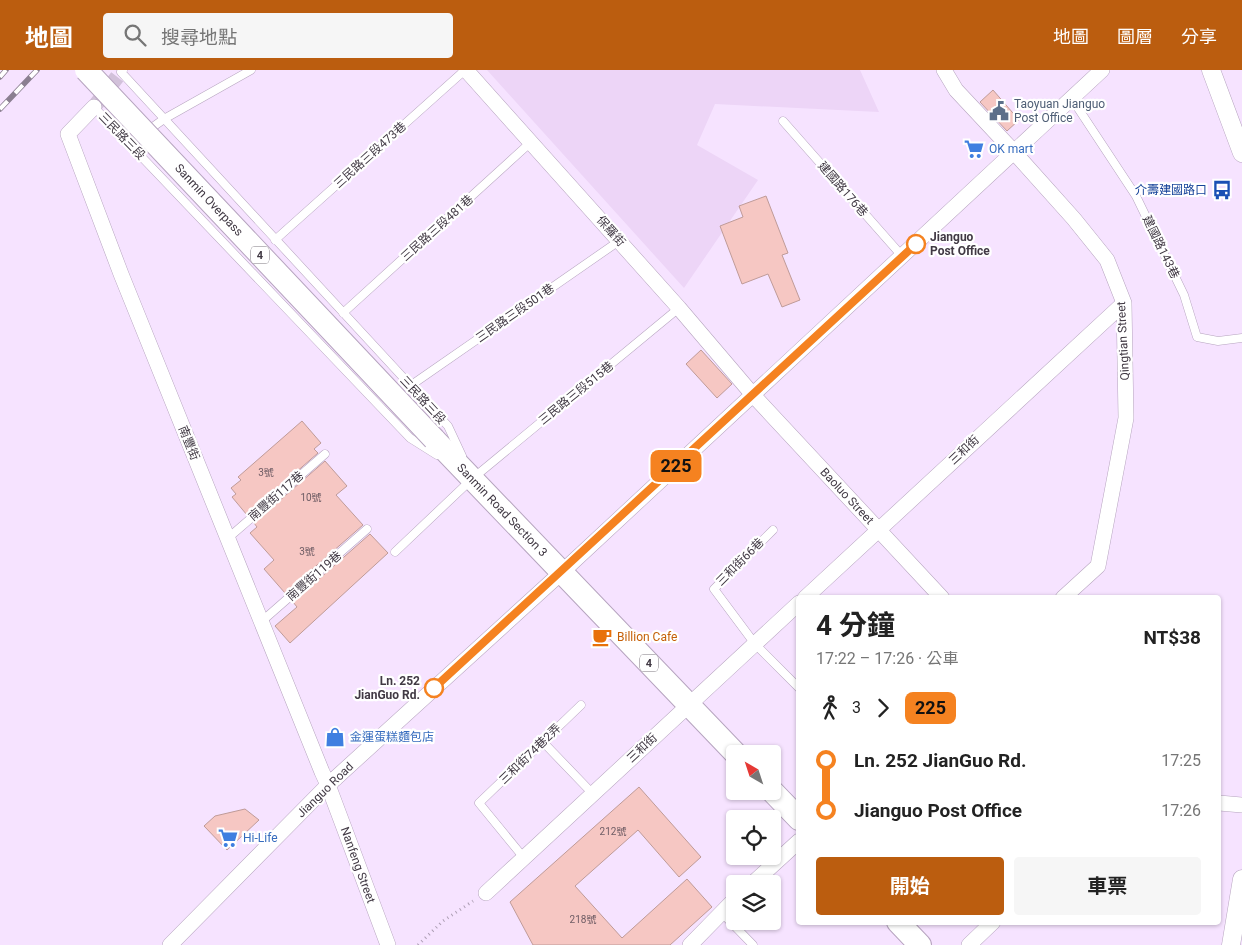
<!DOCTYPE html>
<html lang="zh-TW">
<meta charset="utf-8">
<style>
body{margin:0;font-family:Roboto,"Noto Sans TC",sans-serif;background:#f6f6f6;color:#222;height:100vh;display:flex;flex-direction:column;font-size:19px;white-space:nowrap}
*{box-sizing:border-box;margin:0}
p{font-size:16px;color:#767676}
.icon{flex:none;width:28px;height:28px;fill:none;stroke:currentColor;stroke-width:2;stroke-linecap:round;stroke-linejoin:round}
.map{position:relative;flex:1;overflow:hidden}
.sheet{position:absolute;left:796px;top:525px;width:425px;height:330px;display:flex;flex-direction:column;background:#fff;border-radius:5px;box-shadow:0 1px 4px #0004}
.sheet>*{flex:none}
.badge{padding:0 10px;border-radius:8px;font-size:18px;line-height:32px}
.needle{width:32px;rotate:321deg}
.fabs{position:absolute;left:726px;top:675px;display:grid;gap:10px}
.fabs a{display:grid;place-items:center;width:55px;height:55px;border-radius:5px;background:#fff;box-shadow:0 1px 4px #0004;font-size:25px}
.map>.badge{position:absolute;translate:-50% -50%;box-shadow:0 0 0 2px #fff}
.legs{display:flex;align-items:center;gap:8px;height:55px;padding:0 20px;font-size:16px}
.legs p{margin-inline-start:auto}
.summary{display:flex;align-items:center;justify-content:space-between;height:85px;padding:0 20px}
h1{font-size:28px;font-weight:700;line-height:38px}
.primary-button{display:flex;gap:10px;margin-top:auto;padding:10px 20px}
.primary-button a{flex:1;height:58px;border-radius:5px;background:#bb5d0f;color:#fff;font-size:20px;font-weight:700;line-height:58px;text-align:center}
.primary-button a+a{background:#f6f6f6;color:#222}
ul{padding:0 20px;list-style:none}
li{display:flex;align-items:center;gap:18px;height:50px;font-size:19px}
li i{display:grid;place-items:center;width:8px;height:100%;margin:0 6px;background:currentColor}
li i::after{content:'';width:12px;height:12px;margin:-6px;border:4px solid;border-radius:50%;background:#fff}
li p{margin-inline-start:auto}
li:first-child i{background:linear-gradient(#0000 50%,currentColor 0)}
li:last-child i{background:linear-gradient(currentColor 50%,#0000 0)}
header{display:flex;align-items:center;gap:30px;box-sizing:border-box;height:70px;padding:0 25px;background:#bb5d0f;color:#fff}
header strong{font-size:24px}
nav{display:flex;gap:28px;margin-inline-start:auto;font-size:18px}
.search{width:350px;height:45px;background:#f6f6f6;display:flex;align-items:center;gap:12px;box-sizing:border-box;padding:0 18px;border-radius:5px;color:#767676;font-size:19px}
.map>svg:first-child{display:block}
.built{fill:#edd5f7}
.building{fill:#f6c7c3;stroke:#bf9b98}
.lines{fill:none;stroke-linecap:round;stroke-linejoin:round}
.minor-tunnel{stroke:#d2c1da;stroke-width:15;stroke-dasharray:15 8;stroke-linecap:butt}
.service-casing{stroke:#b6a4bf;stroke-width:9}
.minor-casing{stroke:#b6a4bf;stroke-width:16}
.tertiary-casing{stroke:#b6a4bf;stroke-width:19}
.primary-casing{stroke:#b6a4bf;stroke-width:24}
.path{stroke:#ad9fb4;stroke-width:3;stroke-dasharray:1 4;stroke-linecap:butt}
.service{stroke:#fff;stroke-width:8}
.minor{stroke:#fff;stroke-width:15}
.tertiary{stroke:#fff;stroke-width:18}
.primary{stroke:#fff;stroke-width:22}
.rail-casing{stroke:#8b7f91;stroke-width:5.5}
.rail{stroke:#fff;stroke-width:4;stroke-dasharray:11;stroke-linecap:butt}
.primary-bridge-casing{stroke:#b6a4bf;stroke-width:24;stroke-linecap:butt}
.primary-bridge{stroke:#fff;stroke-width:22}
.line-1-casing{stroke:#fff;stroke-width:11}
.line-1{stroke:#f58220;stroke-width:8}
.stop-1-dot{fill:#fff;stroke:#f58220;stroke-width:2.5}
.labels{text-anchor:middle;stroke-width:4.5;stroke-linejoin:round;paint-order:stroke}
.number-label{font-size:10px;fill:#6e5c64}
.shield{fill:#fff;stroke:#7a747c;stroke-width:1}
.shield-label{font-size:11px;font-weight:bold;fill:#413944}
.service-label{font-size:12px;fill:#4e5e75;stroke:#fff;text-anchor:start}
.street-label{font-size:12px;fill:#413944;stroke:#fff}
.shop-label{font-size:12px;fill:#366cbe;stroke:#fff;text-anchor:start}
.transit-label{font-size:12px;fill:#164399;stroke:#fff;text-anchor:end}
.stop-label{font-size:12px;font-weight:bold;fill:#413944;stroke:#fff;text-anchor:start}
.food-label{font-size:12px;fill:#c56008;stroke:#fff;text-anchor:start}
</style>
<header>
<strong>地圖</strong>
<div class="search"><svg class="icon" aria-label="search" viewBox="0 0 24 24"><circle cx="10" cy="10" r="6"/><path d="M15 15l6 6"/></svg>搜尋地點</div>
<nav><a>地圖</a><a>圖層</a><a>分享</a></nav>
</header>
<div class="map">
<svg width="1242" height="875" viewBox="0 0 1242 875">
<rect width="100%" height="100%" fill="#f6e3ff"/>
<!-- built -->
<path class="built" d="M487 0H860L879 42 715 34 697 75 758 110 684 218Z"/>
<!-- building -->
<path class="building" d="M993 20 1019 50 1007 61 980 32Z
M766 126 788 183 782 185 800 230 782 237 768 204 742 214 720 156 743 147 739 136Z
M701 280 732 314 717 328 686 294Z
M302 351 321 373 314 379 318 383 247 445 232 427 236 424 231 418 241 410 238 407Z
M325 391 347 416 336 425 363 455 285 523 264 499 274 490 250 463 257 457 254 453Z
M370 464 388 483 290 573 275 556 297 537 293 532Z
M639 717 701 787 679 807 638 760 575 816 622 868 687 809 712 837 670 875H533L510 832Z
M245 739 259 750 227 780 204 756 215 746Z"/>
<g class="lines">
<!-- minor-tunnel -->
<path class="minor-tunnel" d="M94 37 121 2"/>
<defs>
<path id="service" d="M123 0 121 2 448 356 462 386
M1072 29 1136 126 1184 225 1197 267 1218 271 1242 268
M94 37 410 368 437 385
M783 51 902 186
M129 74 164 49 251 0
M275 170 465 0
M343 243 531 72
M410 316 619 171
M773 460 714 519 755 574 799 618
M227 469 325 384
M395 482 472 409 679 238
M261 552 367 459
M543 672 593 724
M524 788 479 733 581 635
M721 842 753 875"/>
<path id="minor" d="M466 0 679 238 753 325 942 528
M944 0 956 20 1014 82 1074 149 1107 190 1124 233 1126 348 1098 496 1063 528
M94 37 68 64 121 204 322 702 328 715 388 875
M805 528 1124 233
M1219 733 1242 735
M752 814 799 771
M486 823 799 533
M170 875 328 715 562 502 1102 0
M690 875 735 829
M969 875 993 852"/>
<path id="tertiary" d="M1211 0 1242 83
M1231 875 1242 809"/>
<path id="primary" d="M434 369 736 684
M772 721 799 749
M898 852 920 875"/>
</defs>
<!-- service casing -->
<use href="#service" class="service-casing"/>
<!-- minor casing -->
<use href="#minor" class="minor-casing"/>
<!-- tertiary casing -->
<use href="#tertiary" class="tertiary-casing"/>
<!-- primary casing -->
<use href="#primary" class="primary-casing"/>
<!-- path -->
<path class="path" d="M418 875 443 851 473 831"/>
<!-- service -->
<use href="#service" class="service"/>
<!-- minor -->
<use href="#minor" class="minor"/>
<!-- tertiary -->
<use href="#tertiary" class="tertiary"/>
<!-- primary -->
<use href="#primary" class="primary"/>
<defs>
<path id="rail" d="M0 7 6 0
M0 39 37 0"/>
</defs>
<!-- rail casing -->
<use href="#rail" class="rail-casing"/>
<!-- rail -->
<use href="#rail" class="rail"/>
<defs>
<path id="primary-bridge" d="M86 0 434 369"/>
</defs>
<!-- primary-bridge casing -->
<use href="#primary-bridge" class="primary-bridge-casing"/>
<!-- primary-bridge -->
<use href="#primary-bridge" class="primary-bridge"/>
</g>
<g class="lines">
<defs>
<path id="line-1" d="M434 618 916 174"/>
</defs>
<!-- line-1 casing -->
<use href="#line-1" class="line-1-casing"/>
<!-- line-1 -->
<use href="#line-1" class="line-1"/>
</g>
<!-- icons -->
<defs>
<symbol id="civic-bare" viewBox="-9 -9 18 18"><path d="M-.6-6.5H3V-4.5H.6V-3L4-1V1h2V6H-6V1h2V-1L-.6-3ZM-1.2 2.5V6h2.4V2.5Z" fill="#5c6f8a" stroke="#fff" stroke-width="2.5" paint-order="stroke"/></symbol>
<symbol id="supermarket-bare" viewBox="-9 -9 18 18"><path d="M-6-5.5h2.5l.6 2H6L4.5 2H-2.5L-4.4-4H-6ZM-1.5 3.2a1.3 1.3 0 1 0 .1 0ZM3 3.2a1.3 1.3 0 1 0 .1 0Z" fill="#3f7fe0" stroke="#fff" stroke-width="2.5" paint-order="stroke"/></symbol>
<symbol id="bus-bare" viewBox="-9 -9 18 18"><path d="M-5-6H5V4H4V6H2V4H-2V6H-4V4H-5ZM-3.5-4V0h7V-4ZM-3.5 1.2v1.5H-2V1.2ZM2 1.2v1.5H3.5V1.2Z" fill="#1a4fb4" stroke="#fff" stroke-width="2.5" paint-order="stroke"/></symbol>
<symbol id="cafe-bare" viewBox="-9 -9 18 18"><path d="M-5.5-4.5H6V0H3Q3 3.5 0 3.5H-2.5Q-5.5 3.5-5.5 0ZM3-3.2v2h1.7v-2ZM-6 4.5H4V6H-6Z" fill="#e8710a" stroke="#fff" stroke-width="2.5" paint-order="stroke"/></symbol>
<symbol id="shop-bare" viewBox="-9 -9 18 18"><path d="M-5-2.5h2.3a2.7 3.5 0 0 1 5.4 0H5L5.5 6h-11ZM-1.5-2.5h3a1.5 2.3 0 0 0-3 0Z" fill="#3f7fe0" stroke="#fff" stroke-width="2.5" paint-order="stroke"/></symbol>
</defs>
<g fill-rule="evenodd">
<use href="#civic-bare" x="985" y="27" width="28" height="28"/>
<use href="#supermarket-bare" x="960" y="65" width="28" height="28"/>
<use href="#bus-bare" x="1208" y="106" width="28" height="28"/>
<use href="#cafe-bare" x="588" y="553" width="28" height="28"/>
<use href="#shop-bare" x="321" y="653" width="28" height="28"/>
<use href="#supermarket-bare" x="214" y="754" width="28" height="28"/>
</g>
<!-- markers -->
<g class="stop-1-dot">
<circle cx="916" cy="174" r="9"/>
<circle cx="434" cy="618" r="9"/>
</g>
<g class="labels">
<!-- number labels -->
<g class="number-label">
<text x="266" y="406">3號</text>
<text x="311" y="431">10號</text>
<text x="307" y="485">3號</text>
<text x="613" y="765">212號</text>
<text x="583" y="853">218號</text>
</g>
<!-- shield labels -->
<g class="shield">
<rect x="251" y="176.5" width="18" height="17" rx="4"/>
<rect x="640" y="584.5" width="18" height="17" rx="4"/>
</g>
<g class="shield-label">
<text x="260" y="189">4</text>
<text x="649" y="597">4</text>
</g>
<!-- service labels -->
<g class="service-label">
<text x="1014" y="38">Taoyuan Jianguo<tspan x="1014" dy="14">Post Office</tspan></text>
</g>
<!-- street labels -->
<g class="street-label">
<text transform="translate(122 66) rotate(46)" y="4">三民路三段</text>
<text transform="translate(370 85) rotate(-42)" y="4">三民路三段473巷</text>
<text transform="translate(843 119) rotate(49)" y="4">建國路176巷</text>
<text transform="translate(209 130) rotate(47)" y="4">Sanmin Overpass</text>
<text transform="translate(437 158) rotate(-42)" y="4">三民路三段481巷</text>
<text transform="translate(611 161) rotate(48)" y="4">保羅街</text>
<text transform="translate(1161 177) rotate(64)" y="4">建國路143巷</text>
<text transform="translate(515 243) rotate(-35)" y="4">三民路三段501巷</text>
<text transform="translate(1123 271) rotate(-93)" y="4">Qingtian Street</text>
<text transform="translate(576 323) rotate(-39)" y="4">三民路三段515巷</text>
<text transform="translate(423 330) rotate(47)" y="4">三民路三段</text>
<text transform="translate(189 373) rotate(68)" y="4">南豐街</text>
<text transform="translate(964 380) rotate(-43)" y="4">三和街</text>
<text transform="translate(276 426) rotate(-41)" y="4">南豐街117巷</text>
<text transform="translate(847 426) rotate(47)" y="4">Baoluo Street</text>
<text transform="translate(502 440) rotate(46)" y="4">Sanmin Road Section 3</text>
<text transform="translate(740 492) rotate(-45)" y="4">三和街66巷</text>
<text transform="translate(314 506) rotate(-41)" y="4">南豐街119巷</text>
<text transform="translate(642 678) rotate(-43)" y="4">三和街</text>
<text transform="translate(530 684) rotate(-44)" y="4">三和街74巷2弄</text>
<text transform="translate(325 720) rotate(-44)" y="4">Jianguo Road</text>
<text transform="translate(358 795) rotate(70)" y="4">Nanfeng Street</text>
</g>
<!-- shop labels -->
<g class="shop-label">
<text x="989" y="83">OK mart</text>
<text x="350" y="671">金運蛋糕麵包店</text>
<text x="243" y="772">Hi-Life</text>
</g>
<!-- transit labels -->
<g class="transit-label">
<text x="1207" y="124">介壽建國路口</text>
</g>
<!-- stop labels -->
<g class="stop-label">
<text x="930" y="171">Jianguo<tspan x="930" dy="14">Post Office</tspan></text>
<text x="420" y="615" text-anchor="end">Ln. 252<tspan x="420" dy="14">JianGuo Rd.</tspan></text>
</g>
<!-- food labels -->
<g class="food-label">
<text x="617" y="571">Billion Cafe</text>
</g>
</g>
</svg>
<div class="fabs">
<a><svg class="needle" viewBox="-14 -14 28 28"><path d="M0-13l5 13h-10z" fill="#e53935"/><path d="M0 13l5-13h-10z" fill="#767676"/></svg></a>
<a><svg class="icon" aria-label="locate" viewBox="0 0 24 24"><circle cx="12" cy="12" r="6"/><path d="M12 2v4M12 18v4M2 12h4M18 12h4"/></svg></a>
<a><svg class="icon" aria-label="layers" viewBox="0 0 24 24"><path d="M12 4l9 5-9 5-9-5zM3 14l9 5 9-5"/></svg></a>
</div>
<b class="badge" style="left:676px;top:396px;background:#f58220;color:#111">225</b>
<section class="sheet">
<div class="summary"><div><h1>4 分鐘</h1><p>17:22 – 17:26 · 公車</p></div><b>NT$38</b></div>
<div class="legs"><svg class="icon" aria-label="walk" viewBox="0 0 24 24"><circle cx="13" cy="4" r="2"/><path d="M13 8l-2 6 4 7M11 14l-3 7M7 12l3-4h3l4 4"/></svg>3<svg class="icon" aria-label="forward" viewBox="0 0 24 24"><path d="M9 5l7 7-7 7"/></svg><b class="badge" style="background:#f58220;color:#111">225</b></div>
<ul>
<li><i style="color:#f58220"></i><b>Ln. 252 JianGuo Rd.</b><p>17:25</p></li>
<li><i style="color:#f58220"></i><b>Jianguo Post Office</b><p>17:26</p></li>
</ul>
<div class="primary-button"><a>開始</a><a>車票</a></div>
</section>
</div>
